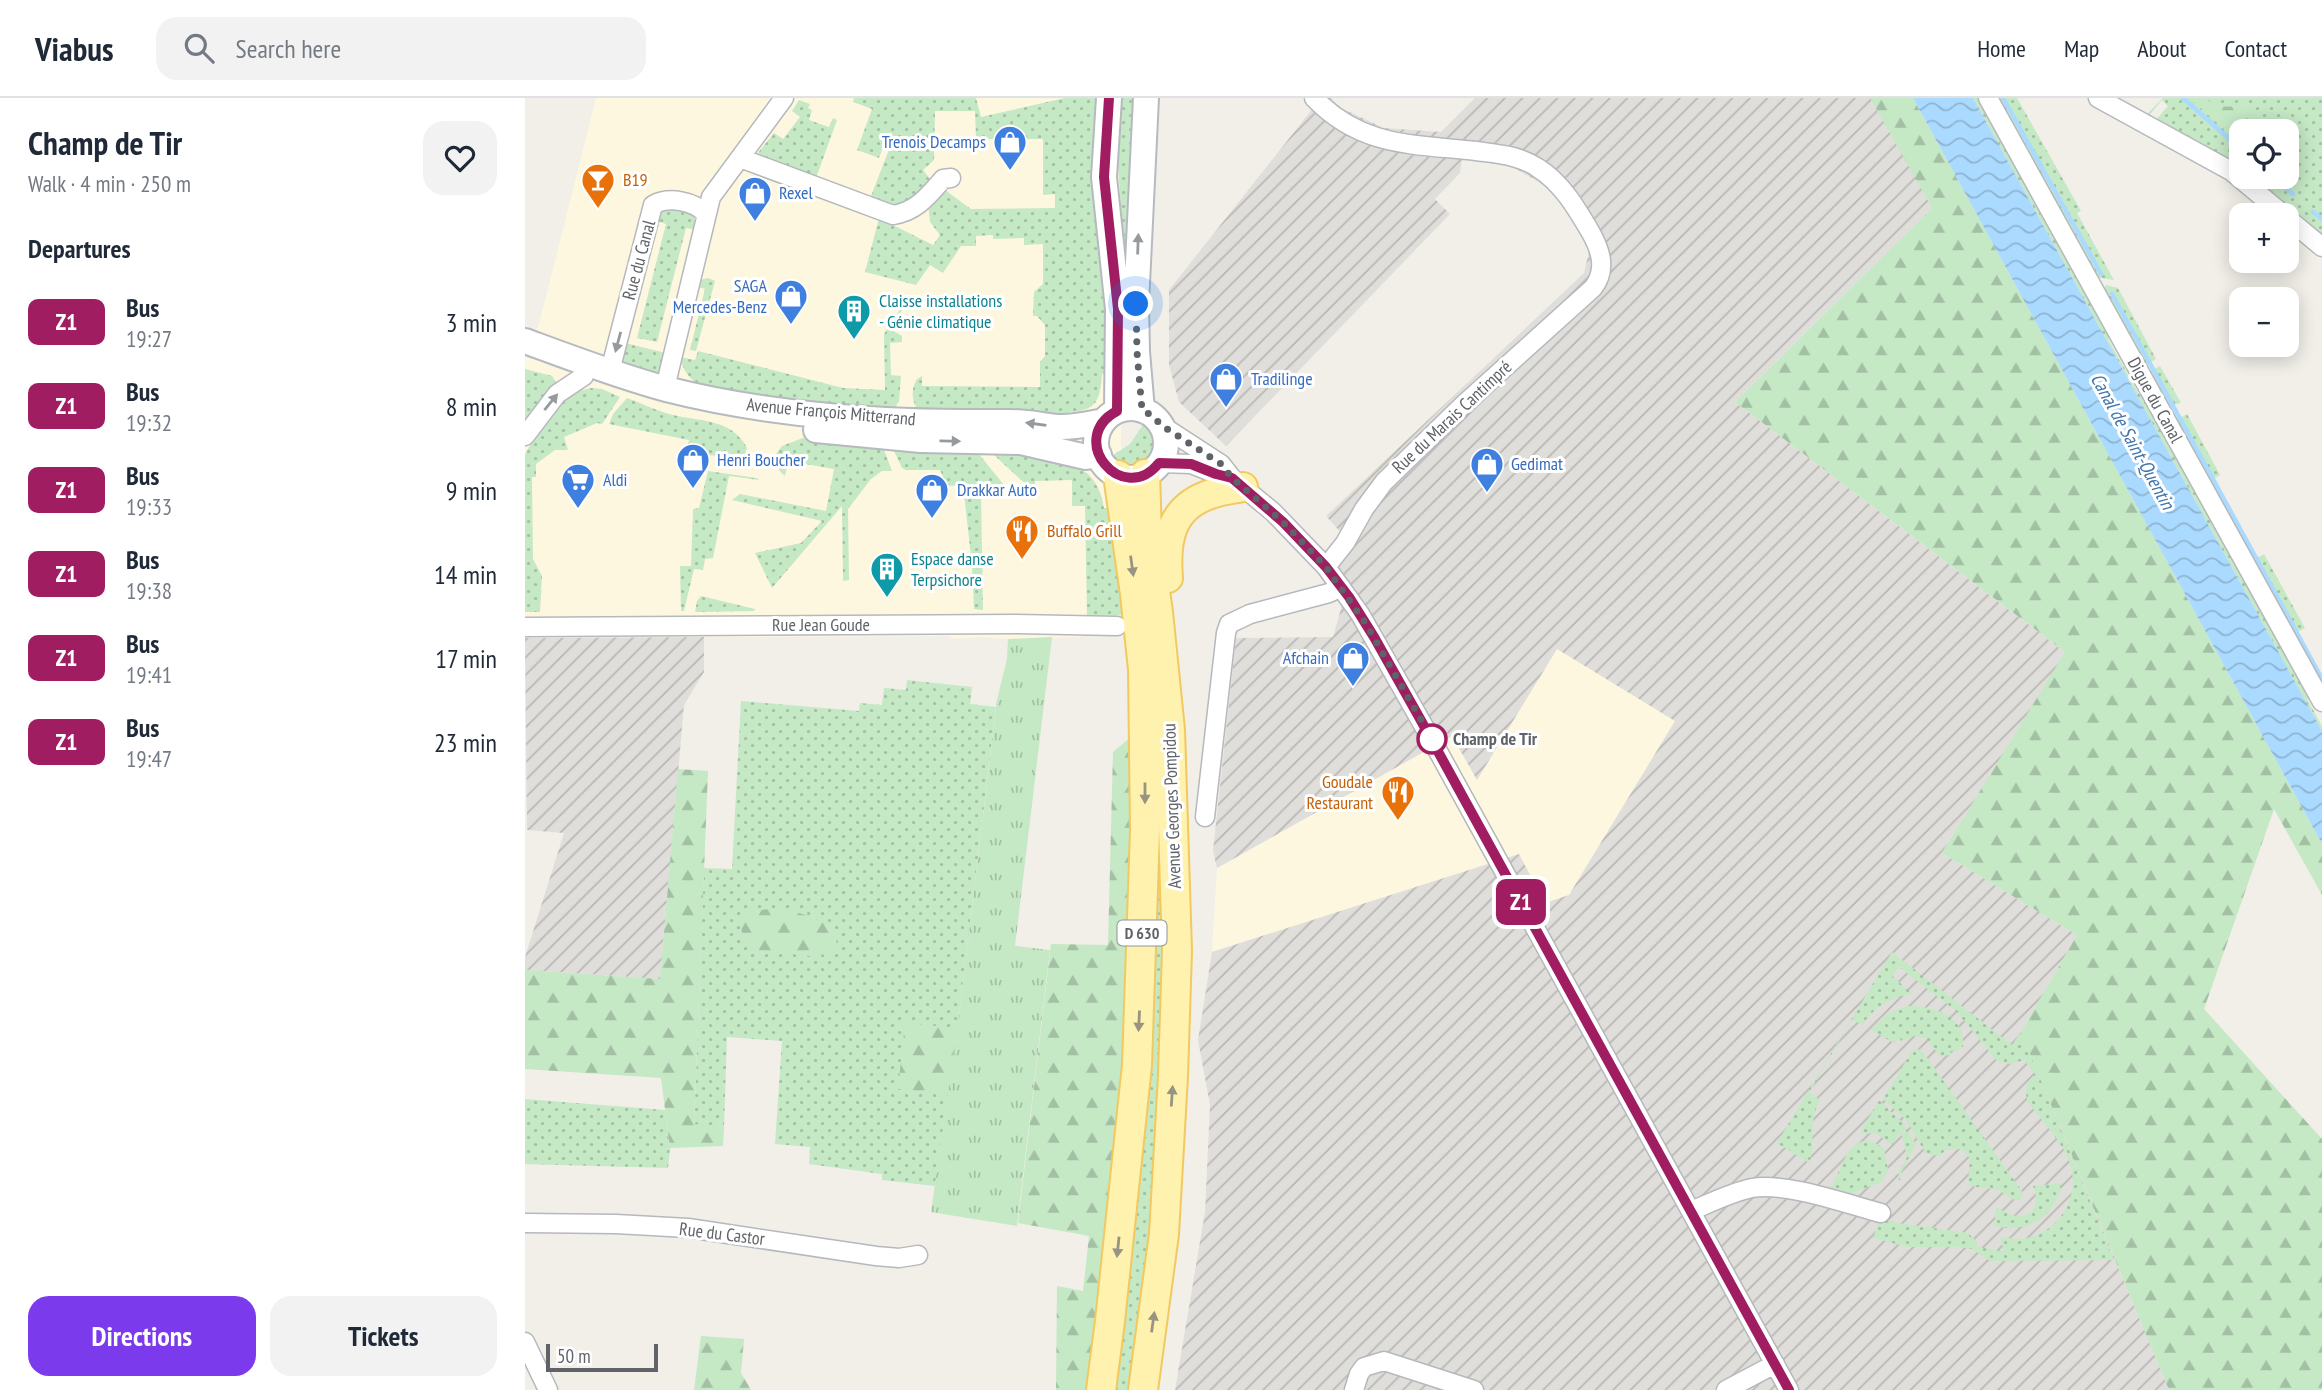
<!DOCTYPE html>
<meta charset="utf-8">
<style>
body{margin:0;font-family:"PT Sans Narrow",sans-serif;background:#f2f2f3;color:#1f2937;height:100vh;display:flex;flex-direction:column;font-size:26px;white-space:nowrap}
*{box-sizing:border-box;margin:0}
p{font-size:23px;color:#747a83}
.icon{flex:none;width:38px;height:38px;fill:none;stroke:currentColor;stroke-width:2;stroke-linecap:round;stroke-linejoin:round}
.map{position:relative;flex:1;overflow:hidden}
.drawer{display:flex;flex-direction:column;background:#fff;width:525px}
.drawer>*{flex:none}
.badge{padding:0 14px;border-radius:10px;font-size:24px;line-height:46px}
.tools{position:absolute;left:1704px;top:21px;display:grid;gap:14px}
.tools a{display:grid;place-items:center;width:70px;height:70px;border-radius:14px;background:#fff;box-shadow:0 4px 18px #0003;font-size:35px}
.scale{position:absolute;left:21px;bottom:18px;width:112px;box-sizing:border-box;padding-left:7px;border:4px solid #5f6368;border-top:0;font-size:19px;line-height:24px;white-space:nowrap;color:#5f6368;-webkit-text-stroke:5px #fff;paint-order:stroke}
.you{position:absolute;width:35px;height:35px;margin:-18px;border:5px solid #fff;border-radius:50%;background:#1a73e8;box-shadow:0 0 0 10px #1a73e833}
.map>.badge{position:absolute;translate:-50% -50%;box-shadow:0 0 0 4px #fff}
h2{padding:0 28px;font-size:26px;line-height:63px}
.round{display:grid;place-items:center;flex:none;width:74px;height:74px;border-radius:21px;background:#f2f2f3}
.headline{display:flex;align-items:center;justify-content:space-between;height:119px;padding:0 28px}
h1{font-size:33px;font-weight:800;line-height:52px}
.cta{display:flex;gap:14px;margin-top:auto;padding:14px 28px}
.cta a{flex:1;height:80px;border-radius:21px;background:#7c3aed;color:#fff;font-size:28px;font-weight:800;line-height:80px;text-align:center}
.cta a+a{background:#f2f2f3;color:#1f2937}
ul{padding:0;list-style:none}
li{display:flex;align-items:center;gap:21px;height:84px;padding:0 28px}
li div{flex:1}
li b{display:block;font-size:26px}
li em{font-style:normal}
li .badge{min-width:77px;font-weight:700;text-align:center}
header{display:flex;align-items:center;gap:42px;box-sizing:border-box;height:98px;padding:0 35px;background:#fff;border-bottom:2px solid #e0e1e3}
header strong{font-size:33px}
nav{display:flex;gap:38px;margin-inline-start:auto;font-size:24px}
.search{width:490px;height:63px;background:#f2f2f3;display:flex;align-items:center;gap:18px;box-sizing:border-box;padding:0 24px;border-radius:21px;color:#747a83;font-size:26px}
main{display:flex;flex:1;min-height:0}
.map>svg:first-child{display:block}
.commercial{fill:#fef7e0}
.industrial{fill:url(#industrial-furrows)}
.grass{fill:url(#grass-dots)}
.forest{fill:url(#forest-firs)}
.park{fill:url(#park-tufts)}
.water{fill:url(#water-waves)}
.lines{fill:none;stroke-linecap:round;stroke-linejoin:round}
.stream{stroke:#aadaff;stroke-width:4.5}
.minor-casing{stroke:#b5b8bc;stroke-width:21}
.secondary-casing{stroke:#b6babf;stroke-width:28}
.primary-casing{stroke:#f2c960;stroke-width:32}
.minor{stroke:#fff;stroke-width:18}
.secondary{stroke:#fff;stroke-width:24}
.primary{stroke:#fff2af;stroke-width:28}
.oneway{fill:#979a9d}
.oneway2{fill:#979581}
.line-casing{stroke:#fff;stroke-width:16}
.line{stroke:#a01d62;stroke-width:10}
.walk{stroke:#5f6368;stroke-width:7;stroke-dasharray:0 12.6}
.stop-dot{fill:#fff;stroke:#a01d62;stroke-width:3.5}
.labels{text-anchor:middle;stroke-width:6;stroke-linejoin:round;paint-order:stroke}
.shield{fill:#fff;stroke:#8f9295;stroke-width:2}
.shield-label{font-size:16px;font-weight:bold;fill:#5f6368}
.shop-label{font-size:18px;fill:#366cbe;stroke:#fff;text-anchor:start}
.food-label{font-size:18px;fill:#c56008;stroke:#fff;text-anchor:start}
.street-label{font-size:18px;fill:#5f6368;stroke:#fff}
.culture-label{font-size:18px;fill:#0d838f;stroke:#fff;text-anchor:start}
.stop-label{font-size:18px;font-weight:bold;fill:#5f6368;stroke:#fff;text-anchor:start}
.water-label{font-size:19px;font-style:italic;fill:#4174aa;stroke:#fff}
</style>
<header>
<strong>Viabus</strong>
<div class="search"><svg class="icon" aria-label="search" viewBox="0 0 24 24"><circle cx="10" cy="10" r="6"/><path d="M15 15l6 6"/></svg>Search here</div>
<nav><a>Home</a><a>Map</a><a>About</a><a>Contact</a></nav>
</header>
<main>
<section class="drawer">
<div class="headline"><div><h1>Champ de Tir</h1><p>Walk · 4 min · 250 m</p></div><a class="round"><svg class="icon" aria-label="heart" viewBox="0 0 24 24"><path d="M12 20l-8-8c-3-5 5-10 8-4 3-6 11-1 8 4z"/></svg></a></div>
<h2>Departures</h2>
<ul>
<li><span class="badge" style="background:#a01d62;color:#fff">Z1</span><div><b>Bus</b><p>19:27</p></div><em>3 min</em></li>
<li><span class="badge" style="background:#a01d62;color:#fff">Z1</span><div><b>Bus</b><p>19:32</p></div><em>8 min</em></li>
<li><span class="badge" style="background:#a01d62;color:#fff">Z1</span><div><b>Bus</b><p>19:33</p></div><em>9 min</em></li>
<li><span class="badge" style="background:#a01d62;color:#fff">Z1</span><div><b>Bus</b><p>19:38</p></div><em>14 min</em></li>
<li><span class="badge" style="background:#a01d62;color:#fff">Z1</span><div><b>Bus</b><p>19:41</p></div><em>17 min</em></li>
<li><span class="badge" style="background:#a01d62;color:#fff">Z1</span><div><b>Bus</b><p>19:47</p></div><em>23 min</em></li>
</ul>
<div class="cta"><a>Directions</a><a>Tickets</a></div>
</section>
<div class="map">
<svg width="1797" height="1292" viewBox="0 0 1797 1292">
<defs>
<pattern id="industrial-furrows" width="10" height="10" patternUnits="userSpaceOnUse" patternTransform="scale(1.75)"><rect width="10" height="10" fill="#e0deda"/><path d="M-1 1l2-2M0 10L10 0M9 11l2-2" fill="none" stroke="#b9b8b5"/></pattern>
<pattern id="grass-dots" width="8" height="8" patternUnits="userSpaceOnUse" patternTransform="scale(1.75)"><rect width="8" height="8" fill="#c5e8c5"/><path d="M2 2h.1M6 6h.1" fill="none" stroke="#a3c0a4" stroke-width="1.8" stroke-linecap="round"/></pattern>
<pattern id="forest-firs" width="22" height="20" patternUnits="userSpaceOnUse" patternTransform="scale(1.75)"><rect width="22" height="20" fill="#c5e8c5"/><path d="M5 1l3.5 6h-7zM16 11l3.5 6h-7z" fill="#a3c0a4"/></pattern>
<pattern id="park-tufts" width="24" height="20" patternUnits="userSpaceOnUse" patternTransform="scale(1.75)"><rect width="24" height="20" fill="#c5e8c5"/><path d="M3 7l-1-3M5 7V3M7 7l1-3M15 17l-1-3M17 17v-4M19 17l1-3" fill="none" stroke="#a3c0a4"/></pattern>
<pattern id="water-waves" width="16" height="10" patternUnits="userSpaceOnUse" patternTransform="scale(1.75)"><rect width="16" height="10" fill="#aadaff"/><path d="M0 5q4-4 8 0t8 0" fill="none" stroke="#8eb4d2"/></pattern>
</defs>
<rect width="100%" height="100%" fill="#f1efe8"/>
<!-- commercial -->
<path class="commercial" d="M71 0H597L594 136 596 344 604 517 562 518 556 539 483 541 456 539 426 541 425 538 0 540V233L13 230Z
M1032 550 1150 623 1044 797 1020 805 994 757 687 854 692 770 928 638 952 681Z"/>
<!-- industrial -->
<path class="industrial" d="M796 0H806L816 10 859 30 916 34 950 0H1350L1407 110 1210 304 1541 555 1417 755 1552 837 1496 934 1644 1292H650L680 1114 685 1007 673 942 687 854 994 756 1020 805 1044 797 1150 623 1032 551 952 682 927 638 692 770 688 753 711 540 808 539 821 493 812 474 819 438 801 418 1059 175 1065 149 1039 107 1022 89 986 68 937 61 935 75 910 101 925 116 701 348 654 304 644 267V192Z
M179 539V574L159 607 135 881 0 872V859L39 735 2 732 0 540Z"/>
<!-- grass -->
<path class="grass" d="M329 0H451L456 19 540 0H574L585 194 582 276H577C575 302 572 313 544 314L543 319 393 312C386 302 386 291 392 281L397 278V288L515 289V264L520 258V227L512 218H508L509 194 518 186V146L499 147V140L468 141V137L451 138V148H436L418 175 405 167 391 187 340 174 354 120 408 147 415 137 405 124 403 105 420 92 446 111 530 110V96L518 97V41H451L450 13H410L409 62 398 72 405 81C386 103 375 115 346 98L365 49 359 46 354 60 332 52 347 11 328 4Z
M593 0H612L602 186 591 42Z
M1448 0H1455L1588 238 1583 241 1614 296H1621L1787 598 1782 601 1797 628V633Z
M1467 0H1492L1556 113 1552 115 1589 182 1570 179Z
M1586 0H1593L1621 17 1638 0H1797V137L1764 108 1762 112 1722 79H1762V33H1717V74L1629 24 1643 8 1637 2 1622 20Z
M274 2 285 6 283 10 287 12 284 22 304 29 308 20 312 22 291 80 232 59V56L249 35 258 41 275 19 267 13Z
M145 111C161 112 172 114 173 132L161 130 132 244 112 240 141 126 130 122 131 115Z
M183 180 190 183 171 253 165 252 180 191 169 188 175 182Z
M1581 187 1593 190 1631 261 1621 267 1615 265 1577 197Z
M383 199 367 232 377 238V244L365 245 366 277 376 278 374 303 369 311 284 309 176 289C164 280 158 273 155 259L170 262 173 253 318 290 360 292 359 236Z
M100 245 141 255 135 280 99 269 96 258Z
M1635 268 1656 305 1643 308 1623 278 1626 273Z
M0 271 27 278 31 284 0 323Z
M66 290 77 291 95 299 77 326 72 325 39 339 43 352H30L11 366V379H7L8 461 17 478 15 514H0V356L16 328 32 308 46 295Z
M102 300C116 305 130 312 144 316 173 324 206 319 222 350L220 356 216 360 161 355 164 342 84 326 88 316Z
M1662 316 1695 377 1684 383 1650 323Z
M620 324C648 350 614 380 585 359L605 346Z
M288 336 351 348 359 352 367 373H357L346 381 323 411 324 482 318 483 317 408 247 490 230 455 276 445 297 423 207 402 215 396 301 413 309 371 263 363 260 378C253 373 251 366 250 357L257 348Z
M368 351 453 355 479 387 480 392 477 395H456L458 512 449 511 447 467 438 387 422 388 415 372H381L377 370Z
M469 351C494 356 545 360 563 376 573 386 577 397 579 410H585L604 517 562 518 560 408H547V382L510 383V395L467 355Z
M183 373 232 380 234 382 204 378 188 460 180 461 178 472 169 471 159 513H156L155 468H166L168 411 174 410Z
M1739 456 1780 530 1769 536 1727 463Z
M176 498 230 511 229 513 170 514 172 503Z
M382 582 447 589 445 606 471 609 433 925 410 1088 357 1082V1076L284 1066 285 1049 250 1046 257 943 202 939 199 1029 169 1027 179 770 207 771 216 603 334 613 335 605 357 607 359 590 381 592Z
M639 692V1004L611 1292H583L628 732Z
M1367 854 1487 947 1496 934 1589 1162 1465 1163 1447 1151 1435 1149H1383L1348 1140 1355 1120 1373 1125 1443 1135 1450 1142 1453 1149 1479 1153 1475 1139C1484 1140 1493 1142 1502 1140 1536 1133 1557 1095 1544 1063 1536 1042 1517 1023 1503 1005 1499 993 1501 985 1510 976L1499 962 1485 966 1472 963 1431 913 1374 869 1367 878 1388 896C1365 899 1351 908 1337 927L1327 921 1284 995 1295 1002C1282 1026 1292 1042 1284 1065L1252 1045Z
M1382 908C1401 907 1426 913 1436 932 1438 937 1438 944 1438 949H1435L1436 952 1425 953 1426 957 1415 958 1400 940 1389 938 1376 943 1375 940 1371 942V945H1369L1346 932 1362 916Z
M1388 951H1393L1398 954 1497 1093 1496 1101 1489 1102 1473 1092 1446 1088 1443 1084 1445 1060 1436 1051 1420 1052 1415 1058 1401 1056 1381 1022 1358 1001Z
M0 1001 140 1012 145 1050 143 1070 0 1066Z
M1354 1002 1377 1024 1391 1046 1376 1075 1375 1082H1373L1374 1073 1382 1059 1376 1034 1367 1047 1352 1036 1335 1035Z
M1344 1042 1359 1050 1363 1072 1357 1084 1322 1097 1305 1092C1316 1075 1319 1044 1344 1042Z
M1537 1085C1532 1119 1502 1136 1469 1128L1471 1110C1479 1112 1485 1118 1493 1118 1511 1119 1514 1101 1508 1088Z"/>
<!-- forest -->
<path class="forest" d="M1345 0H1388L1797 746V797L1749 711 1679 911 1797 1041V1292H1644L1496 934 1552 837 1417 755 1540 554 1210 304 1407 110Z
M1664 0H1680L1692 9 1721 8 1726 14 1733 33H1717V47Z
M606 639C604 758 604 877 595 996 587 1095 574 1193 561 1292H531L532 1188 558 1193 564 1138 493 1125 526 846 583 847 588 654Z
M153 671 183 673 169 1026 199 1029 198 1048 145 1050 136 980 0 971V872L135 881Z
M257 810 284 818 301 826 310 833 312 847 303 856 284 858 225 851C215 835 213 829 224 813Z
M380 925 432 930 423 997 373 991Z
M176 1238 219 1241 216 1275 226 1292H169Z"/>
<!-- park -->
<path class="park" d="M527 539 490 848 525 852 492 1128 406 1114 433 925 472 602 482 561 483 541Z"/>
<!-- water -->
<path class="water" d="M1388 0H1448L1797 633V746Z"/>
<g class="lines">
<!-- stream -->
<path class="stream" d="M1478 0 1576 176
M1658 0 1717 52
M1748 79 1768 96
M1788 114 1797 121
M1587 196 1797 581"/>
<defs>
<path id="minor" d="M789 0C836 49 887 46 951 53 973 56 994 57 1013 70 1037 85 1052 111 1066 135 1076 153 1082 172 1068 190L938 307 859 384 839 411 820 445 801 469
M1463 0 1797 604
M1573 0 1706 73 1759 117
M215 60 368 117C392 113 403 98 418 81L426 80
M1762 120 1797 149
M85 273 128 107C144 98 169 103 181 116
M140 290 186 99 259 0
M636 327 696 366 707 380 748 414 801 469 835 516 914 655 1264 1292
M0 338 32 296 59 278
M634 365 666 366 691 376 707 380
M0 529 490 526 592 528
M680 719 701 535 704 526 725 516 804 495 816 489
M1166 1113C1185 1105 1207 1094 1227 1090 1261 1084 1322 1106 1356 1115
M0 1125 91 1126 163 1130 351 1158 374 1160 393 1157
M0 1244 23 1292
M829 1292 834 1276 839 1269 859 1263 949 1292
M1201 1292 1250 1266"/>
<path id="secondary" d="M584 0 579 79 593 211 592 313
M0 243C46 260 93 278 141 291 251 319 366 325 479 324 497 323 514 327 532 329 548 330 563 326 579 323
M571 345a35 35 0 1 1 70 0a35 35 0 1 1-70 0Z
M617 312 612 254 611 206 621 0
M291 332 396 342 496 344 561 359 574 357"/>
<path id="primary" d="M643 480C640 443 645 409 686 396 696 392 708 391 718 389
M576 1292 585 1223 612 967 620 732 618 571 610 496 593 377
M618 1292 639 1136 648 978 652 853 645 632 633 514 622 437 620 376"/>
</defs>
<!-- minor casing -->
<use href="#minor" class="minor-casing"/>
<!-- secondary casing -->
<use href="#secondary" class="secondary-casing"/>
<!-- primary casing -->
<use href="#primary" class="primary-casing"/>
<!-- minor -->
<use href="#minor" class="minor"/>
<!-- secondary -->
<use href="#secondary" class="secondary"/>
<!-- primary -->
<use href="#primary" class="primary"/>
</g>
<!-- one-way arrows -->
<defs><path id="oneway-solid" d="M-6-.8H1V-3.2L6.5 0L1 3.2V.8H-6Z" transform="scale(1.75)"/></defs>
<g class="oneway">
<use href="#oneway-solid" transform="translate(613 146) rotate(-88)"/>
<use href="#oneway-solid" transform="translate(93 244) rotate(105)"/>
<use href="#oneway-solid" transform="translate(26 304) rotate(-51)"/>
<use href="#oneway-solid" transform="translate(511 326) rotate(-172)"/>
<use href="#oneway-solid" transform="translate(425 343) rotate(1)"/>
</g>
<g class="oneway2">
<use href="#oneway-solid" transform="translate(607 468) rotate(82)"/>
<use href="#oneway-solid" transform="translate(620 695) rotate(90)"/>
<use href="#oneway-solid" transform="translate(614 923) rotate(93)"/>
<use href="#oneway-solid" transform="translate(647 998) rotate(-86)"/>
<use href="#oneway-solid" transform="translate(593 1149) rotate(96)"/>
<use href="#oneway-solid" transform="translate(628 1224) rotate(-82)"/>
</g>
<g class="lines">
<defs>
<path id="line" d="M584 0 579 79 593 211 592 313C540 341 598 410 634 365L666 366 691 376 707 380 758 424 801 469 824 499 849 539 894 619 1264 1292"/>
</defs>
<!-- line casing -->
<use href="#line" class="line-casing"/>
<!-- line -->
<use href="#line" class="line"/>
<!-- walk -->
<path class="walk" d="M611 206 612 254 617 312 628 318 636 327 696 366 707 380 758 424 801 469 841 526 907 641"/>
</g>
<!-- icons -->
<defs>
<symbol id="shop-pin" viewBox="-11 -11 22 30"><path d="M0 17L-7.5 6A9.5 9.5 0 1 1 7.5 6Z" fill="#3f7fe0" stroke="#fff"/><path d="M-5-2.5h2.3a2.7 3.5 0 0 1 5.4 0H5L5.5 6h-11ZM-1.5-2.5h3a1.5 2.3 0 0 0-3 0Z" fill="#fff"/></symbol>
<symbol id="bar-pin" viewBox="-11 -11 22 30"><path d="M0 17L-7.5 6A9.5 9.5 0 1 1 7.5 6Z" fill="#e8710a" stroke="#fff"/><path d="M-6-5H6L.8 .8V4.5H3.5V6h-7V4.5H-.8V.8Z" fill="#fff"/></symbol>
<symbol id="building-pin" viewBox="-11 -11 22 30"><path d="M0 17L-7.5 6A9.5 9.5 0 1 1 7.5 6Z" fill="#0f9aa8" stroke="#fff"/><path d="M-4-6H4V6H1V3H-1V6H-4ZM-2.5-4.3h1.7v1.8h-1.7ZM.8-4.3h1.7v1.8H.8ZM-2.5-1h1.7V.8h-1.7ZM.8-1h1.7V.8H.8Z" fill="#fff"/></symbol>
<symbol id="supermarket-pin" viewBox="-11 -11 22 30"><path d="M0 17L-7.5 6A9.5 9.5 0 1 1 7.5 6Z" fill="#3f7fe0" stroke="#fff"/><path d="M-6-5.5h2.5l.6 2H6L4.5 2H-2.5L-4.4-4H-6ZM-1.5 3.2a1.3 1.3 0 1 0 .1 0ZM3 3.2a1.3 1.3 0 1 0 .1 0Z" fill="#fff"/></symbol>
<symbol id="restaurant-pin" viewBox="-11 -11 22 30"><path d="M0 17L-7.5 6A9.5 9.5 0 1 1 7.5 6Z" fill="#e8710a" stroke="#fff"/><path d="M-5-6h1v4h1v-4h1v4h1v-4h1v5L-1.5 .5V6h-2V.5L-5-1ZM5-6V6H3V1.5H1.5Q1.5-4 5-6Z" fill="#fff"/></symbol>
</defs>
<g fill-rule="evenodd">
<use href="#shop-pin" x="466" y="25" width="38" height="52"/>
<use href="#bar-pin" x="54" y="63" width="38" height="52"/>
<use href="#shop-pin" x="211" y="76" width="38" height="52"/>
<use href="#shop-pin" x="247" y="179" width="38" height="52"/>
<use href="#building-pin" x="310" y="194" width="38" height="52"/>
<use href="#shop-pin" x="682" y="262" width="38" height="52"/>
<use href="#shop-pin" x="149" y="343" width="38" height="52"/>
<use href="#shop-pin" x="943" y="347" width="38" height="52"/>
<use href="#supermarket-pin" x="34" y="363" width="38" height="52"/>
<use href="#shop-pin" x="388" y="373" width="38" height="52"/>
<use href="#restaurant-pin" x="478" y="414" width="38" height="52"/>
<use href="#building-pin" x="343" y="452" width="38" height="52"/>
<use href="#shop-pin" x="809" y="541" width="38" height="52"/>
<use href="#restaurant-pin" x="854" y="675" width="38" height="52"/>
</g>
<!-- markers -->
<circle class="stop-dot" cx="907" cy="641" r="14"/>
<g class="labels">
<!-- shield labels -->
<rect class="shield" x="592.5" y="822.5" width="49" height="25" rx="5"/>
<g class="shield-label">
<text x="617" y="841">D 630</text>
</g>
<!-- shop labels -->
<g class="shop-label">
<text x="461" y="50" text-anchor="end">Trenois Decamps</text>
<text x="254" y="101">Rexel</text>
<text x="242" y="194" text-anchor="end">SAGA<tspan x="242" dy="21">Mercedes-Benz</tspan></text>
<text x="726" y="287">Tradilinge</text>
<text x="192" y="368">Henri Boucher</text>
<text x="986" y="372">Gedimat</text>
<text x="78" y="388">Aldi</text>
<text x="432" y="398">Drakkar Auto</text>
<text x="804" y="566" text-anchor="end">Afchain</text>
</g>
<!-- food labels -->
<g class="food-label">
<text x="98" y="88">B19</text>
<text x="522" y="439">Buffalo Grill</text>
<text x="848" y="690" text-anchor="end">Goudale<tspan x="848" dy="21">Restaurant</tspan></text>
</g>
<!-- street labels -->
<g class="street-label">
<text transform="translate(114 162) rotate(-75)" y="6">Rue du Canal</text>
<text transform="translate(1630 302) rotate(61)" y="6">Digue du Canal</text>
<text transform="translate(306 314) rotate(5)" y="6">Avenue François Mitterrand</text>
<text transform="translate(927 319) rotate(-43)" y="6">Rue du Marais Cantimpré</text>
<text x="296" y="533">Rue Jean Goude</text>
<text transform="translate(647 708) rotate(-92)" y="6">Avenue Georges Pompidou</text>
<text transform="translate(197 1136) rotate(7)" y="6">Rue du Castor</text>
</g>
<!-- culture labels -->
<g class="culture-label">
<text x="354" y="209">Claisse installations<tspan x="354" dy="21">- Génie climatique</tspan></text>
<text x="386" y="467">Espace danse<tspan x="386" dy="21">Terpsichore</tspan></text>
</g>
<!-- stop labels -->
<g class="stop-label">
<text x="928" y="647">Champ de Tir</text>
</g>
<!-- water labels -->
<g class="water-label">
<text transform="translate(1608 343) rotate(61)" y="7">Canal de Saint-Quentin</text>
</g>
</g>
</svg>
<div class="tools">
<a><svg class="icon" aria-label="locate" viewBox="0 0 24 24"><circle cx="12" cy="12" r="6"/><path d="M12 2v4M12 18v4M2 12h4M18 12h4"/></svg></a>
<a>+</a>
<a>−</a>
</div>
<div class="scale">50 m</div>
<div class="you" style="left:611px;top:206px"></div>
<b class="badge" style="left:996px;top:804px;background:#a01d62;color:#fff">Z1</b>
</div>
</main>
